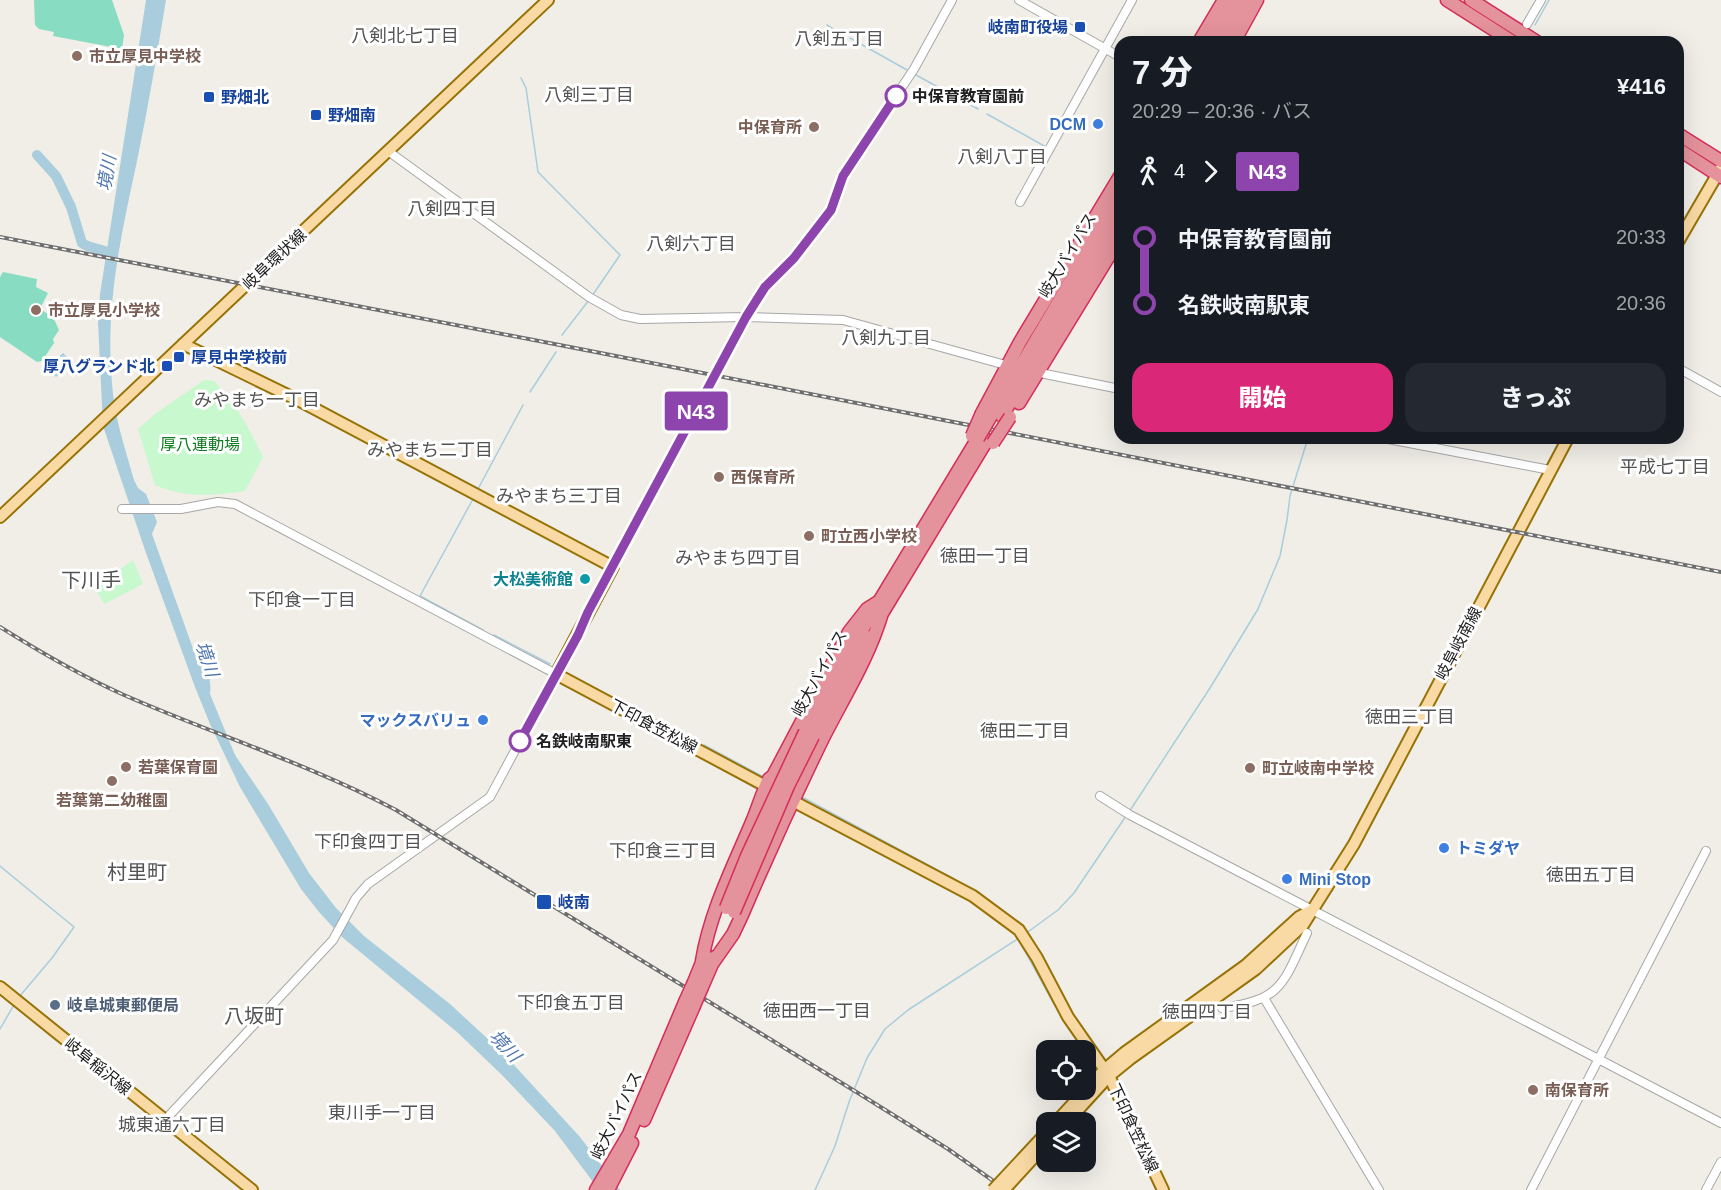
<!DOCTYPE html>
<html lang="ja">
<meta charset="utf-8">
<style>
body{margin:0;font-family:Arial,"Noto Sans JP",sans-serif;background:#242831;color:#f1f3f6;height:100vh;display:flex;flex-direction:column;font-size:22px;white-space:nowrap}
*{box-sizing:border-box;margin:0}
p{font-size:20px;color:#9ea1a6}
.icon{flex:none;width:33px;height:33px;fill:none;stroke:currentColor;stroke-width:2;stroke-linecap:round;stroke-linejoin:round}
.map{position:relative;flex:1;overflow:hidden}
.panel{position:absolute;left:1114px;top:36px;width:570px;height:408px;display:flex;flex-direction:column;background:#171b24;border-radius:18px;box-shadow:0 6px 24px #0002}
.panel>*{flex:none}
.badge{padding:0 12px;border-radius:4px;font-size:21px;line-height:39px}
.buttons{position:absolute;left:1036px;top:1040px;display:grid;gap:12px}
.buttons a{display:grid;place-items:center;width:60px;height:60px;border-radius:12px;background:#171b24;box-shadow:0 6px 24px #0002;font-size:30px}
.map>.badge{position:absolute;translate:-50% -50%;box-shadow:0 0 0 3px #fff}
.legs{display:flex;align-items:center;gap:9px;height:66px;padding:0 18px;font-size:20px}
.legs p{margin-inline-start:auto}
.summary{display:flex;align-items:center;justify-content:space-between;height:102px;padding:0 18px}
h1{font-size:33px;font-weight:800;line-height:45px}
.action{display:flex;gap:12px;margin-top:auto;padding:12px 18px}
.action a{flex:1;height:69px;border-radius:18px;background:#db2777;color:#fff;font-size:24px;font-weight:800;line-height:69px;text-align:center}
.action a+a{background:#242831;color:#f1f3f6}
ul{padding:0 18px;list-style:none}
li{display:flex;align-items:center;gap:21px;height:66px;font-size:22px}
li i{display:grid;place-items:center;width:9px;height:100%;margin:0 8px;background:currentColor}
li i::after{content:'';width:15px;height:15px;margin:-8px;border:4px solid;border-radius:50%;background:#171b24}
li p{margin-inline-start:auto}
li:first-child i{background:linear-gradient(#0000 50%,currentColor 0)}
li:last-child i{background:linear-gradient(currentColor 50%,#0000 0)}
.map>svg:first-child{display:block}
.park{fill:#c7f8ce}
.pitch{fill:#88dcc2}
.water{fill:#a9cddc}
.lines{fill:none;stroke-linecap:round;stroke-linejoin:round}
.stream{stroke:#a9cddc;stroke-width:1.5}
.river{stroke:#a9cddc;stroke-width:10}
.minor-casing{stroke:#a7a7a7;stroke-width:10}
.major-casing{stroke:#977205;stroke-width:14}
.highway-casing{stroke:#d52d5a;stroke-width:15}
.minor{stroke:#fff;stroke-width:8}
.major{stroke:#f9daa4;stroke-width:10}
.highway{stroke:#e4929b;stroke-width:12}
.rail-casing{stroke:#6e6e6e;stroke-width:4}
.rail{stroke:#fff;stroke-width:1.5;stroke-dasharray:4.5;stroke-linecap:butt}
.major-bridge-casing{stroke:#977205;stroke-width:14;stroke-linecap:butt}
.highway-bridge-casing{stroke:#d52d5a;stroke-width:15;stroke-linecap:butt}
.major-bridge{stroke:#f9daa4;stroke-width:10}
.highway-bridge{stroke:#e4929b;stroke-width:12}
.line-1-casing{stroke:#fff;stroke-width:14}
.line-1{stroke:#8e44ad;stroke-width:9}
.transit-dot{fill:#1a4fb4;stroke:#fff;stroke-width:2}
.education-dot{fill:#8d6e63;stroke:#fff;stroke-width:2}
.stop-1-dot{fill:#fff;stroke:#8e44ad;stroke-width:3}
.shop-dot{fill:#3f7fe0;stroke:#fff;stroke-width:2}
.culture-dot{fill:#0f9aa8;stroke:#fff;stroke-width:2}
.service-dot{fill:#5c6f8a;stroke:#fff;stroke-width:2}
.labels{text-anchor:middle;stroke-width:6;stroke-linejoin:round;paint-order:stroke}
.transit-label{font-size:16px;font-weight:bold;fill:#164399;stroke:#fff;text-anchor:start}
.education-label{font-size:16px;font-weight:bold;fill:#785e54;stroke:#fff;text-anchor:start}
.stop-label{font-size:16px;font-weight:bold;fill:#202020;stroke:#fff;text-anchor:start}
.shop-label{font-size:16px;font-weight:bold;fill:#366cbe;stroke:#fff;text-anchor:end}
.street-label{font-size:16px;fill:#202020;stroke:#fff}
.park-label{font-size:16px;fill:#107d21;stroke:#fff}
.culture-label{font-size:16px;font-weight:bold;fill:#0d838f;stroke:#fff;text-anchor:end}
.service-label{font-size:16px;font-weight:bold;fill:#4e5e75;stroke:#fff;text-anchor:start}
.neighbourhood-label{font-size:18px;fill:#535353;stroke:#fff}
.water-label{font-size:18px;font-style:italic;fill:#4f77ae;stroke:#fff}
.quarter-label{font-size:20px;fill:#535353;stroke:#fff}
</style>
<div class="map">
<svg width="1721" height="1190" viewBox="0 0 1721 1190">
<rect width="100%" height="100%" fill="#f0eee7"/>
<!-- park -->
<path class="park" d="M204 380 214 381C236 404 249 428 263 457L245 491C213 496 185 498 155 485L138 429 155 414Z
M133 560 143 584 104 604 95 588Z"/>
<!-- pitch -->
<path class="pitch" d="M34 0H112L124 35 122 49 53 36 54 32 39 29 35 25Z
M3 272 37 279 36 287 48 293 40 309 53 317 59 330 53 339 54 343 42 361 37 362 0 337V277Z"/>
<!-- water -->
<path class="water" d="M146 0H166C157 54 148 108 137 161 121 235 105 306 112 383 114 416 125 448 134 480L138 488 146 494 157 522 152 534 196 657C207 667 212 679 210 694L235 755 268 804 309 873 336 908 364 936 450 1004 503 1053 580 1137 620 1190H599L555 1131 503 1076 457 1032 342 937 319 912 301 889 240 787 210 724 195 687 146 553 103 426 98 322 100 294Z
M63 353 72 362 56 377 47 368Z"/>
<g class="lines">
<!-- stream -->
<path class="stream" d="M827 25 841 34
M1535 25 1549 0
M850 38 907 70
M916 75 978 109
M521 78 526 88 538 172 620 255 592 296
M987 114 1046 147
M562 335 589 300
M530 392 556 352
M478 489 523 405
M473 499 420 596 483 630
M494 635 550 664
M568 674 606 695
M636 710 683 735
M704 745 764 777
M802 797 954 879
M1129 812 1210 688 1258 609 1280 556 1287 520 1290 496 1308 438
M0 866 74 927 52 958 19 997
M1025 934 1058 910 1074 893 1126 816
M1022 946 1055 1006
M0 1029 15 1003
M1147 1169 1156 1190
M815 1190 835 1146 849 1102 867 1058 885 1029 908 1010 1019 938"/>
<!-- river -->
<path class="river" d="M37 155 56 176 71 207 82 243C90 249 101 248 111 254"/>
<defs>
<path id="minor" d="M1019 0 1120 57
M1527 24 1541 0
M388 151 589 297 621 315 640 319 746 317 843 320 1002 364
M1020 202 1132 0
M785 266 793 258 831 210 843 175 914 69 952 0
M1678 368 1721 392
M1045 374 1120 389
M1383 438 1550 470
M122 509H181L218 502 235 504 556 674 490 797 368 884 356 898 333 940 165 1120
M613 567 746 317
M1100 796 1130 815 1721 1123
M1264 998 1379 1190
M1222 1008C1282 1000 1283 984 1307 933
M1531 1190 1706 851
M1706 1190 1721 1162"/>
<path id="major" d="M1678 242 1721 168
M183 344 300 401 613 567 556 674 773 790
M0 517 548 0
M787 798 973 896 1019 930 1037 958 1068 1017 1109 1076 1163 1190
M0 987 252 1190
M1056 1122 1105 1069 1124 1053 1246 965 1299 917 1312 910
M1067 1122 1109 1076 1130 1059 1256 969 1303 925 1354 844 1568 438"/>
<path id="highway" d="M1447 0 1513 42
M1471 0 1537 42
M1199 42 1224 0
M1212 42 1237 0
M1222 42 1247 0
M1234 42 1257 0
M1678 134 1721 161
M1678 149 1721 177
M1019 403 1120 238
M982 413 1020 342 1120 176
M991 416 1120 198
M1002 416 1120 217
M878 620 987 440
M805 732 842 663 978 438
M813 736 867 637
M702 961C710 912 733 867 752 822 758 808 762 793 769 779L773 776 849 632 867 609 878 602
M712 964 733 934 742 915C768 854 795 795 824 736 845 695 869 657 882 613
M694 982 705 955
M702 987 715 957
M644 1120 693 1008
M596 1190 629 1134 685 1002
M608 1190 632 1143"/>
</defs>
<!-- minor casing -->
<use href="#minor" class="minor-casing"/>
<!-- major casing -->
<use href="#major" class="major-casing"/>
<!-- highway casing -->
<use href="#highway" class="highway-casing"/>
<!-- minor -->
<use href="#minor" class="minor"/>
<!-- major -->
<use href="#major" class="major"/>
<!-- highway -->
<use href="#highway" class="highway"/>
<defs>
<path id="rail" d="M0 237 575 348 1721 572
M0 627C40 652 81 676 124 695 215 735 307 763 396 810L858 1093 948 1149 1006 1190"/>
</defs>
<!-- rail casing -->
<use href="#rail" class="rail-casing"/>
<!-- rail -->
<use href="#rail" class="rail"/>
<defs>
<path id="major-bridge" d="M993 1190 1047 1132
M1004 1190 1047 1143"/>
<path id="highway-bridge" d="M972 436 982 413
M978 438 991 416
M993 443 1010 417
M726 908 747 856 805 732
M734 912 788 786 813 736
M685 1002 694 982
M693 1008 702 987"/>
</defs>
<!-- major-bridge casing -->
<use href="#major-bridge" class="major-bridge-casing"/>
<!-- highway-bridge casing -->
<use href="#highway-bridge" class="highway-bridge-casing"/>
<!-- major-bridge -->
<use href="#major-bridge" class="major-bridge"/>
<!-- highway-bridge -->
<use href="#highway-bridge" class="highway-bridge"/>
</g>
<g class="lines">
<defs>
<path id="line-1" d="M520 741 578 635 588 612 746 317 765 287 794 258 831 210 843 176 896 96"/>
</defs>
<!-- line-1 casing -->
<use href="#line-1" class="line-1-casing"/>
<!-- line-1 -->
<use href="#line-1" class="line-1"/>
</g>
<!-- markers -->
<g class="transit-dot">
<rect x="1074" y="21" width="12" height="12" rx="3"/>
<rect x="203" y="91" width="12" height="12" rx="3"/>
<rect x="310" y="109" width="12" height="12" rx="3"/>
<rect x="173" y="351" width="12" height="12" rx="3"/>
<rect x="161" y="360" width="12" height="12" rx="3"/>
<rect x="536" y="894" width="16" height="16" rx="3"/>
</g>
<g class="education-dot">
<circle cx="77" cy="56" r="6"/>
<circle cx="814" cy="127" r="6"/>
<circle cx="36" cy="310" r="6"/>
<circle cx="719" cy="477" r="6"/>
<circle cx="809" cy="536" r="6"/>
<circle cx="126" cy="767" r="6"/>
<circle cx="1250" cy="768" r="6"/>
<circle cx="112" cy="781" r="6"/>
<circle cx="1533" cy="1090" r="6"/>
</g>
<g class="stop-1-dot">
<circle cx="896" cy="96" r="10"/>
<circle cx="520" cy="741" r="10"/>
</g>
<g class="shop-dot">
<circle cx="1098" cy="124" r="6"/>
<circle cx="483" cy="720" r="6"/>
<circle cx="1444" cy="848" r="6"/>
<circle cx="1287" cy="879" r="6"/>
</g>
<circle class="culture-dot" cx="585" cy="579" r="6"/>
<circle class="service-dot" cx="55" cy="1005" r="6"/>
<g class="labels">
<!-- transit labels -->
<g class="transit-label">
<text x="1068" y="33" text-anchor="end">岐南町役場</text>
<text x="221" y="103">野畑北</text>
<text x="328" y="121">野畑南</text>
<text x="191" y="363">厚見中学校前</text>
<text x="155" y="372" text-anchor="end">厚八グランド北</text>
<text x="558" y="908">岐南</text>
</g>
<!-- education labels -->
<g class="education-label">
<text x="89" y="62">市立厚見中学校</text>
<text x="802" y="133" text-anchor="end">中保育所</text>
<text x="48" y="316">市立厚見小学校</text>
<text x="731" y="483">西保育所</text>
<text x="821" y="542">町立西小学校</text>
<text x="138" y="773">若葉保育園</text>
<text x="1262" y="774">町立岐南中学校</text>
<text x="112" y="806" text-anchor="middle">若葉第二幼稚園</text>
<text x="1545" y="1096">南保育所</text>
</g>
<!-- stop labels -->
<g class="stop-label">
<text x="912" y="102">中保育教育園前</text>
<text x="536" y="747">名鉄岐南駅東</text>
</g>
<!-- shop labels -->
<g class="shop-label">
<text x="1086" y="130">DCM</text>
<text x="471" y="726">マックスバリュ</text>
<text x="1456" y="854" text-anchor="start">トミダヤ</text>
<text x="1299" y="885" text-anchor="start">Mini Stop</text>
</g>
<!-- street labels -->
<g class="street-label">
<text transform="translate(1067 255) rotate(-59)" y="6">岐大バイパス</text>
<text transform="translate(274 259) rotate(-43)" y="6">岐阜環状線</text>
<text transform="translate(1458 643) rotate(-62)" y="6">岐阜岐南線</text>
<text transform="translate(819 673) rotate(-61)" y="6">岐大バイパス</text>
<text transform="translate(654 726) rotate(28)" y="6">下印食笠松線</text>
<text transform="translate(98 1066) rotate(39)" y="6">岐阜稲沢線</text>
<text transform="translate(616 1115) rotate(-64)" y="6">岐大バイパス</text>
<text transform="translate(1134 1128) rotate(65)" y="6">下印食笠松線</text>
</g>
<!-- park labels -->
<g class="park-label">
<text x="200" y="450">厚八運動場</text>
</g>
<!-- culture labels -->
<g class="culture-label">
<text x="573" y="585">大松美術館</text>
</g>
<!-- service labels -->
<g class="service-label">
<text x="67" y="1011">岐阜城東郵便局</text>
</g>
<!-- neighbourhood labels -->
<g class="neighbourhood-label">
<text x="405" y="42">八剣北七丁目</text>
<text x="839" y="45">八剣五丁目</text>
<text x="589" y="101">八剣三丁目</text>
<text x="1002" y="163">八剣八丁目</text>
<text x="452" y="215">八剣四丁目</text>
<text x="691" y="250">八剣六丁目</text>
<text x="886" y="344">八剣九丁目</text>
<text x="257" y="406">みやまち一丁目</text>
<text x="430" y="456">みやまち二丁目</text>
<text x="1665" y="473">平成七丁目</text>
<text x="559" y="502">みやまち三丁目</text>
<text x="985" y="562">徳田一丁目</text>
<text x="738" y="564">みやまち四丁目</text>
<text x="302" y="606">下印食一丁目</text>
<text x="1410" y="723">徳田三丁目</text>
<text x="1025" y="737">徳田二丁目</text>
<text x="368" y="848">下印食四丁目</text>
<text x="663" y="857">下印食三丁目</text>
<text x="1591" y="881">徳田五丁目</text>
<text x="571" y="1009">下印食五丁目</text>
<text x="817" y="1017">徳田西一丁目</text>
<text x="1207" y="1018">徳田四丁目</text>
<text x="382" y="1119">東川手一丁目</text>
<text x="172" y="1131">城東通六丁目</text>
</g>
<!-- water labels -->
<g class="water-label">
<text transform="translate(107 173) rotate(-81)" y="6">境川</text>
<text transform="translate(207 659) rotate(71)" y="6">境川</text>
<text transform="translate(505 1046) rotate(47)" y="6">境川</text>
</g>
<!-- quarter labels -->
<g class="quarter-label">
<text x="91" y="587">下川手</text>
<text x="137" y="879">村里町</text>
<text x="254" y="1023">八坂町</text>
</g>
</g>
</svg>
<div class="buttons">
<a><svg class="icon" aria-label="locate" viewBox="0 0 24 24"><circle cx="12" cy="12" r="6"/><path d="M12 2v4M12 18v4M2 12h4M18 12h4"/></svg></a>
<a><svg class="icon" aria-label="layers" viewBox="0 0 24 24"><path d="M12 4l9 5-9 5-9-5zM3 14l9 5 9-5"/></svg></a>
</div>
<b class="badge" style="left:696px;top:411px;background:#8e44ad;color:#fff">N43</b>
<section class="panel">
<div class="summary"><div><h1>7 分</h1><p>20:29 – 20:36 · バス</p></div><b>¥416</b></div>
<div class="legs"><svg class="icon" aria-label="walk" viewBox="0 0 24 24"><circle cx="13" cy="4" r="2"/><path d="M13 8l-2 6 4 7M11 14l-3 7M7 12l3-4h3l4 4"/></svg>4<svg class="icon" aria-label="forward" viewBox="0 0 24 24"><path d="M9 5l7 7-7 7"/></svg><b class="badge" style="background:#8e44ad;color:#fff">N43</b></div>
<ul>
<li><i style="color:#8e44ad"></i><b>中保育教育園前</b><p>20:33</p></li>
<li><i style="color:#8e44ad"></i><b>名鉄岐南駅東</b><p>20:36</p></li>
</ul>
<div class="action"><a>開始</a><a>きっぷ</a></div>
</section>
</div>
